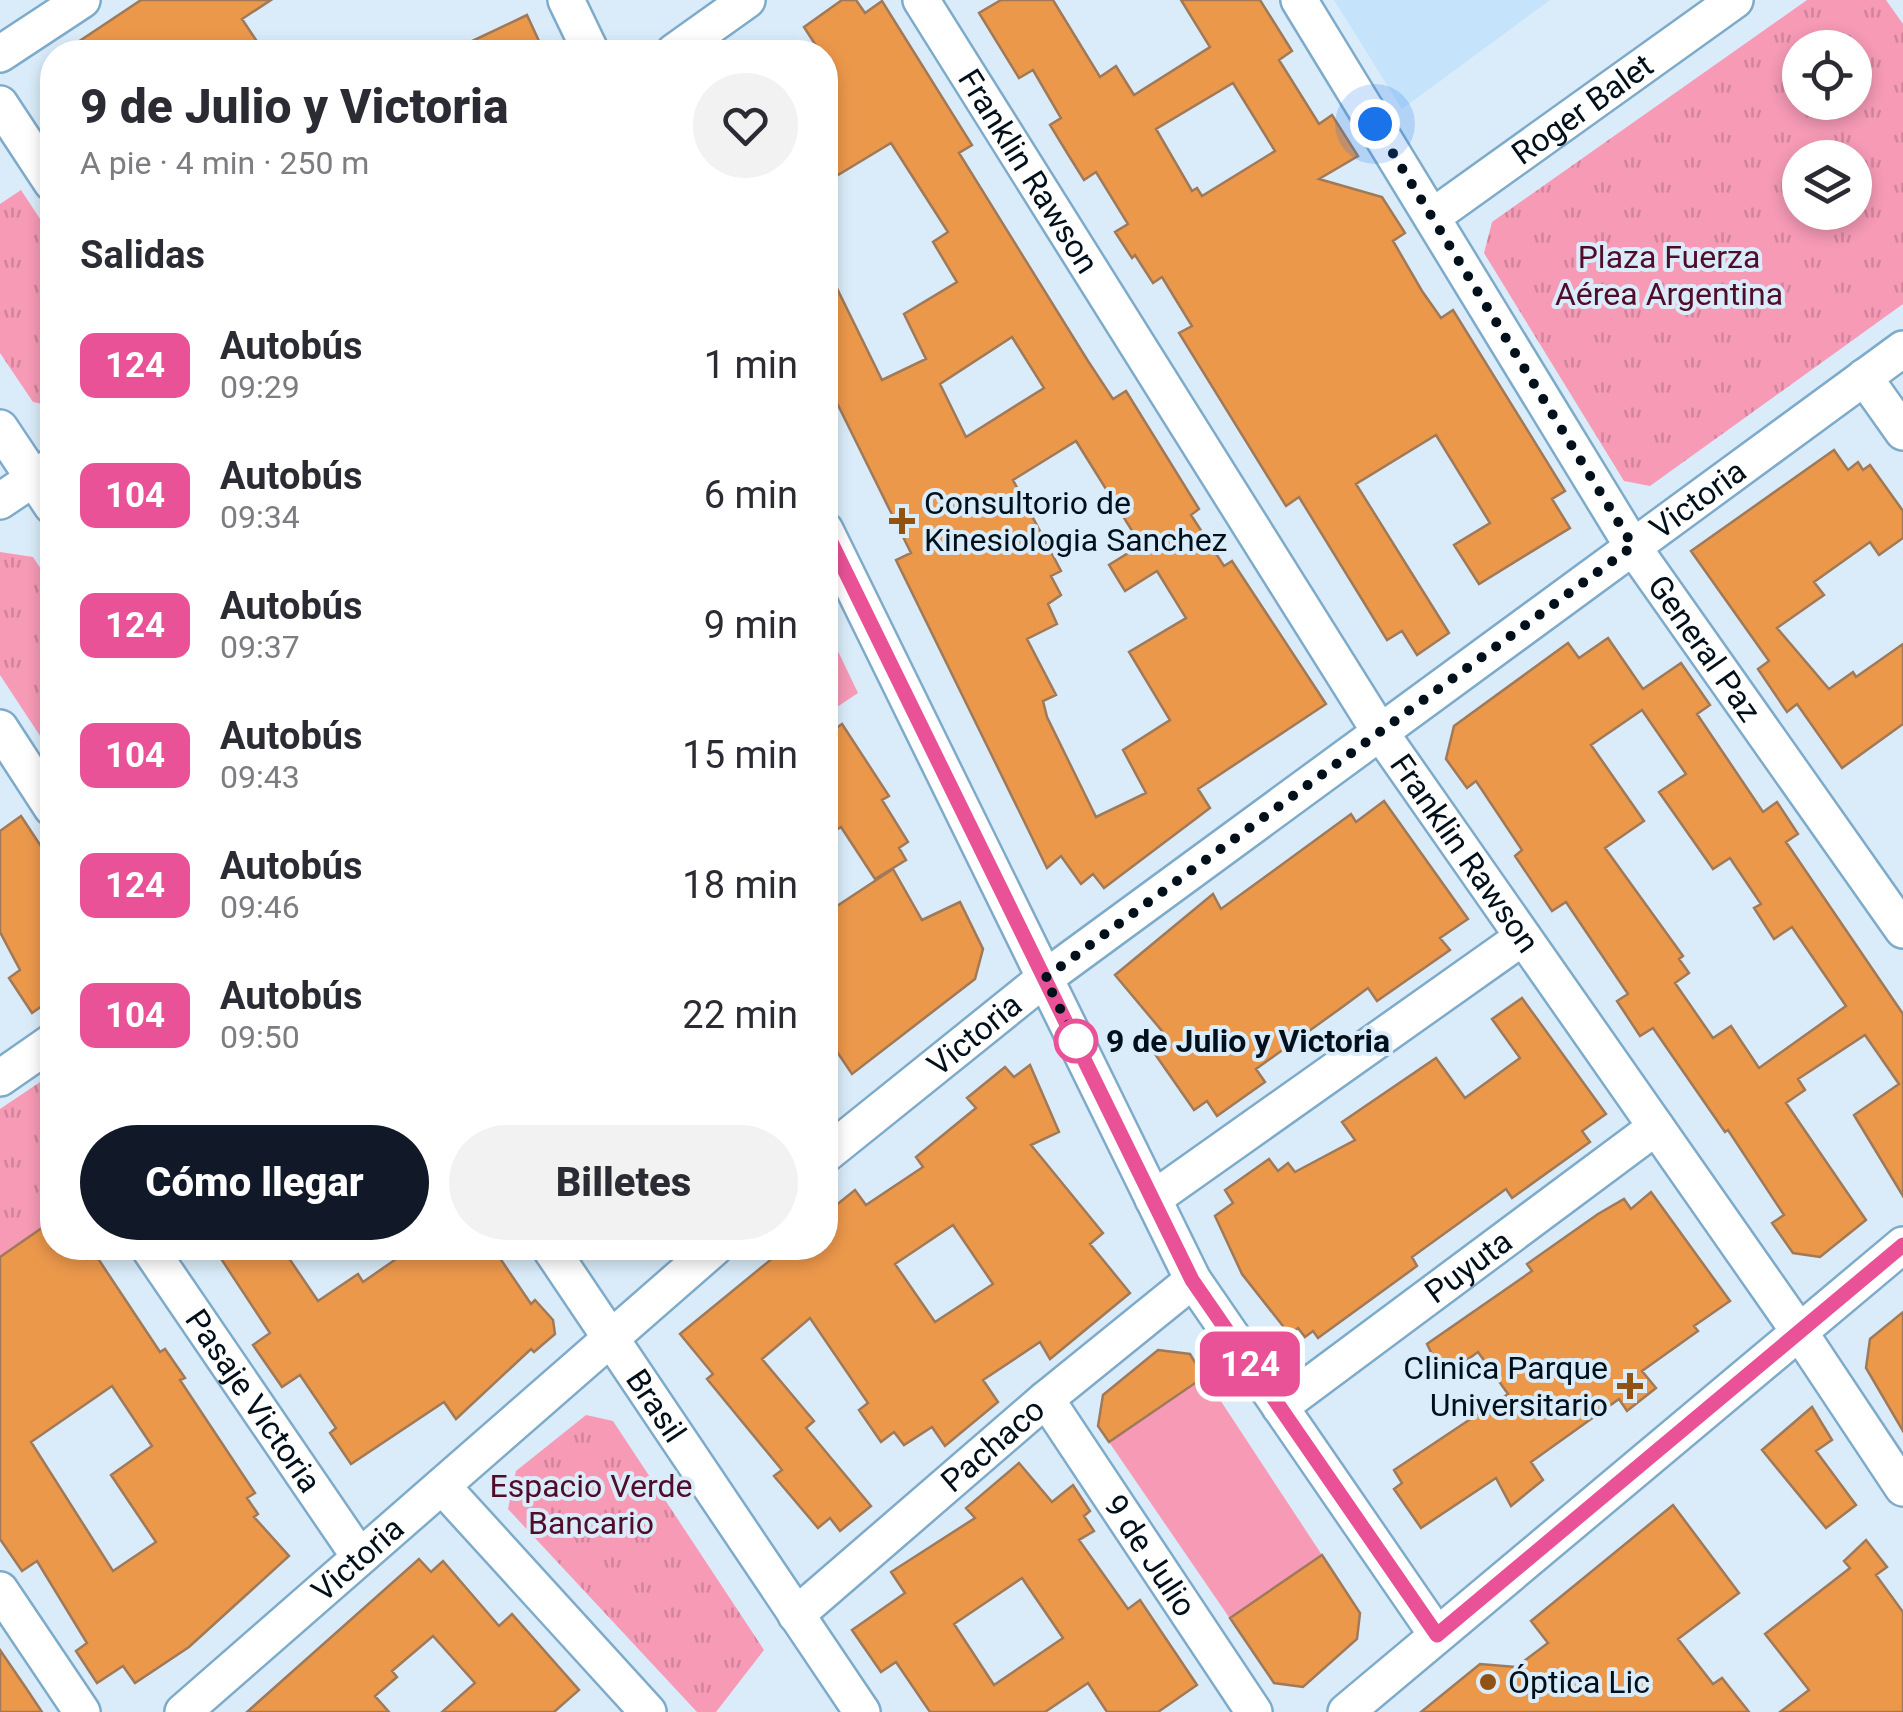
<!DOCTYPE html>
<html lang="es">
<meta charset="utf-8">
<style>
body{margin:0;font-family:Roboto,sans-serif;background:#f2f2f3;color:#2b2b33;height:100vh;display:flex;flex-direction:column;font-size:38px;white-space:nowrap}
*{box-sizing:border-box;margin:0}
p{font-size:32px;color:#7c7c81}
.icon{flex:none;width:55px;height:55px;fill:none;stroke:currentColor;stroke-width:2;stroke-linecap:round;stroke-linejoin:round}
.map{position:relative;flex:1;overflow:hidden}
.sheet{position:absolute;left:40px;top:40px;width:798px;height:1220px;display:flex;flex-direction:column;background:#fff;border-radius:40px;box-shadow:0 5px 15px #0003}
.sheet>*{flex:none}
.badge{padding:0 20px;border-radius:15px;font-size:35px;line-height:65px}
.buttons{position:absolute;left:1782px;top:30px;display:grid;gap:20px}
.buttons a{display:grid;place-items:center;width:90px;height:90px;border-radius:50%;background:#fff;box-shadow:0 5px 15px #0003;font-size:50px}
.you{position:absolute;width:50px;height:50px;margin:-25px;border:8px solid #fff;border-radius:50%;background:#1a73e8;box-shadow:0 0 0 15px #1a73e833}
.map>.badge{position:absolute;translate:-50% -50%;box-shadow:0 0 0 5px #fff}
h2{padding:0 40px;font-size:38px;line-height:90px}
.round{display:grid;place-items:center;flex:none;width:105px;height:105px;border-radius:52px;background:#f2f2f3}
.head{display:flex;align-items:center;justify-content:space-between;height:170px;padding:0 40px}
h1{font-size:48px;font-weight:800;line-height:75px}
.primary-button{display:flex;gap:20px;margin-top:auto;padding:20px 40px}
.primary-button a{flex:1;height:115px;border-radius:60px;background:#111827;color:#fff;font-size:40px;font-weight:800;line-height:115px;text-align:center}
.primary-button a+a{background:#f2f2f3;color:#2b2b33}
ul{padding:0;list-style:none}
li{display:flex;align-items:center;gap:30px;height:130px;padding:0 40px}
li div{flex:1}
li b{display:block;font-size:38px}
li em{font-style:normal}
li .badge{min-width:110px;font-weight:700;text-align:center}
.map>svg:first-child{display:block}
.built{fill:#c5e4fb}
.green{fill:#f69ab6}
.park{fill:url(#park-tufts);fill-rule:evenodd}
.building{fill:#ec984b;stroke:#a07959;stroke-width:2.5;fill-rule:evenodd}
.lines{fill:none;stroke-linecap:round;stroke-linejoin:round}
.minor-casing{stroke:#7fabca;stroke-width:40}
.minor{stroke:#fff;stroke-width:35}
.line-casing{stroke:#fff;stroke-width:22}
.line{stroke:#e95297;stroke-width:15}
.walk{stroke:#02101b;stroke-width:10;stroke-dasharray:0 18}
.poi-dot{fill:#905314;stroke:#daecfa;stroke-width:4}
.stop-dot{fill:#fff;stroke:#e95297;stroke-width:5}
.labels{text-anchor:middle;stroke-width:8;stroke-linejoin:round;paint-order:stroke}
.street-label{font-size:32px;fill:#02101b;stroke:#daecfa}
.park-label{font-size:32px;fill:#500d29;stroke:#daecfa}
.poi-label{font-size:32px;fill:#02101b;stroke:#daecfa;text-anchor:start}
.stop-label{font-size:32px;font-weight:bold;fill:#02101b;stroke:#daecfa;text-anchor:start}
</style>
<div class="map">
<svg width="1903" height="1712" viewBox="0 0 1903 1712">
<defs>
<pattern id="park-tufts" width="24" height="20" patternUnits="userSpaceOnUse" patternTransform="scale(2.5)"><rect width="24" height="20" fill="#f69ab6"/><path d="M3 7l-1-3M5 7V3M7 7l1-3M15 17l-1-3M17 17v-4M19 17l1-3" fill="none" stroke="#d1849c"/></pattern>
</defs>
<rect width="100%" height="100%" fill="#daecfa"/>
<!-- built -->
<path class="built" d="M1334 0H1550L1402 109Z"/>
<!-- green -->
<path class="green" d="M1158 1350 1190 1354 1360 1613 1274 1683 1098 1426 1103 1395Z"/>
<!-- park -->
<path class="park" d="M1807 0H1886L1903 24V304L1650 486 1624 481 1484 253 1492 222ZM1800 48H1855V102H1800ZM1800 158H1855V212H1800Z
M21 190 52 237V406L33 402 0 353V204Z
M0 552 33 557 52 586V754L0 675Z
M825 624 858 693 825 715Z
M52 1074V1221L0 1257V1109Z
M586 1415 613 1421 764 1650 716 1712H697L508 1509 516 1471Z"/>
<!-- building -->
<path class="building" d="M141 0H271L242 19 264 52H63Z
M842 0H856L865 13 882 1 972 145 959 153 1088 361 1113 399 1126 391 1199 509 1191 515 1224 566 1232 561 1326 704 1198 789 1210 808 1104 888 1093 874 1081 884 1061 856 1047 868 896 560 911 553 833 395 825 399V264L882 380 926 359 904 314 957 282 933 242 948 232 891 143 838 175 825 148V52H820L804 27ZM1012 337 1044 388 966 437 940 384ZM1076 441 1141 545 1109 565 1125 591 1157 571 1186 618 1129 652 1170 720 1123 750 1146 793 1096 817 1047 717 1043 701 1056 695 1027 639 1057 624 1048 604 1061 595 1051 576 1061 571 1013 480Z
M1001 0H1053L1100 77 1116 66 1134 95 1210 47 1181 0H1260L1292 51 1279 60 1319 124 1332 115 1358 156 1319 179 1382 197 1405 233 1393 241 1422 291 1441 318 1453 310 1565 491 1552 499 1570 528 1479 584 1454 545 1490 523 1436 435 1356 484 1449 633 1417 655 1402 631 1387 640 1299 497 1286 506 1179 333 1192 326 1176 300 1162 277 1153 283 1135 255 1132 258 1115 232 1128 224 1096 172 1084 180 1069 156 1050 125 1061 118 1033 70 1019 78 979 13ZM1233 83 1275 151 1202 196 1197 188 1192 191 1156 129Z
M527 15 544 52H449Z
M1834 450 1848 470 1858 462 1863 470 1870 465 1903 511V538L1879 555 1870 542 1814 582 1824 595 1777 628 1829 689 1853 672 1856 677 1903 644V724L1842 768 1797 704 1787 712 1758 669 1769 661 1691 551Z
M1608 638 1643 689 1681 663 1710 705 1697 714 1763 812 1777 802 1798 834 1786 842 1903 1014V1196L1854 1115 1899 1084 1865 1035 1798 1079 1805 1090 1786 1103 1866 1220 1820 1257 1793 1253 1772 1223 1784 1215 1728 1130 1725 1132 1653 1028 1640 1036 1617 1001 1628 994 1566 902 1552 911 1515 856 1522 850 1476 781 1467 788 1446 759 1454 726 1568 643 1579 658ZM1642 710 1686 774 1659 792 1713 869 1730 858 1761 904 1754 908 1774 939 1792 927 1846 1006 1759 1068 1731 1026 1713 1038 1675 983 1689 973 1679 959 1683 956 1605 848 1644 821 1591 745Z
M842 724 889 796 882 800 908 842 899 848 906 860 875 879 841 827 825 837V736Z
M1384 801 1468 919 1440 938 1450 950 1377 1001 1368 988 1341 1008 1256 1069 1265 1082 1217 1116 1207 1101 1194 1110 1155 1054 1168 1045 1162 1031 1115 975 1213 894 1221 909 1351 814 1356 822Z
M21 816 52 863V999L32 1013 9 978 20 970 0 932V831Z
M893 869 922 920 960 902 983 949 975 979 852 1074 825 1034V914Z
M1522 998 1606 1114 1582 1131 1590 1142 1512 1198 1506 1189 1477 1210 1412 1257 1417 1266 1318 1338 1313 1331 1305 1337 1298 1328 1290 1335 1242 1274 1215 1216 1233 1203 1225 1190 1269 1159 1278 1171 1288 1163 1295 1172 1355 1140 1342 1122 1436 1058 1465 1098 1520 1058 1492 1019Z
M1030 1065 1059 1132 1031 1145 1103 1233 1090 1244 1130 1293 1050 1359 1040 1342 983 1380 998 1402 945 1446 932 1427 904 1445 894 1432 881 1442 859 1410 868 1403 810 1318 762 1359 814 1421 806 1428 871 1506 840 1531 830 1518 818 1528 774 1476 782 1470 707 1379 713 1374 680 1334 785 1248H825V1214L855 1190 866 1205 923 1167 916 1157 976 1108 967 1098 1005 1067 1014 1077ZM953 1225 993 1284 935 1322 895 1264Z
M1651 1192 1730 1301 1694 1326 1698 1331 1642 1371 1656 1388 1627 1411 1619 1399 1531 1462 1543 1480 1511 1506 1496 1478 1421 1528 1394 1489 1402 1483 1394 1470 1508 1394 1478 1352 1443 1377 1427 1344 1532 1271 1527 1264 1598 1214 1624 1199 1631 1209Z
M52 1221V1248H80L88 1259 95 1254 160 1352 165 1349 185 1378 180 1380 255 1493 247 1498 258 1514 254 1517 289 1556 189 1647 135 1683 123 1666 97 1683 76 1651 87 1643 37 1561 22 1571 0 1539V1257ZM112 1386 152 1446 111 1475 156 1542 113 1571 31 1442Z
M214 1248H282L318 1301 358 1274 363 1282 412 1248H493L531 1304 535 1300 553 1320 555 1334 534 1352 531 1349 456 1419 444 1402 351 1464 330 1433 336 1428 300 1375 282 1387 253 1345 270 1333Z
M1903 1312V1431L1866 1368 1870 1339Z
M1158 1350 1190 1354 1204 1377 1109 1442 1098 1426 1103 1395Z
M1812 1407 1832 1440 1816 1451 1856 1505 1826 1528 1762 1450Z
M1019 1463 1052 1502 1073 1485 1090 1511 1084 1516 1094 1531 1079 1540 1128 1609 1140 1600 1197 1685 1158 1712H1107L1088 1683 1045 1712H930L896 1662 881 1672 852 1630 905 1593 891 1572 975 1518 966 1508ZM1022 1578 1063 1638 994 1685 954 1624Z
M1673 1505 1739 1593 1678 1639 1713 1684 1722 1678 1749 1712H1421L1480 1664 1516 1667 1548 1643 1531 1621Z
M1866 1540 1887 1567 1876 1575 1903 1612V1712H1780L1809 1690 1765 1634 1850 1568 1844 1561Z
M1322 1555 1360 1613 1357 1639 1303 1687 1274 1683 1230 1618Z
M419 1559 431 1572 443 1561 499 1626 512 1614 579 1690 554 1712H442L475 1683 433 1636 392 1671 397 1677 375 1696 389 1712H247Z
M0 1650 26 1688 42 1712H0Z"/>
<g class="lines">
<defs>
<g id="minor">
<path d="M566 0 591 52"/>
<path id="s1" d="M921 0 1380 732 1798 1330 1903 1488"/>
<path id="s2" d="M1299 0 1633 547 1903 930"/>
<path d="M674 52 747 0"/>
<path d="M0 54 82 0"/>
<path d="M0 104 52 183"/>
<path id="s3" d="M1432 217 1735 0"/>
<path d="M1864 377 1903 432"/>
<path d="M0 428 52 506"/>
<path d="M0 501 52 466"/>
<path d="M825 530 1193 1280 1437 1635"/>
<path d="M0 728 52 808"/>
<path d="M0 1078 52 1042"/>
<path id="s4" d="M825 1155 1045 978 1903 349"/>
<path d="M1153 1199 1523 937"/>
<path id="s5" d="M149 1248 359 1556"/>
<path id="s6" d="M550 1248 862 1712"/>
<path id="s7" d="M1046 1399 1254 1712"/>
<path id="s8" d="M1280 1407 1656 1127"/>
<path d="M442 1486 648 1712"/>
<path d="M0 1590 82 1712"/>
<path id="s9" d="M796 1615 1046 1399 1193 1280"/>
<path id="s10" d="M183 1712 714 1248"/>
<path d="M1346 1712 1903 1245"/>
</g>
</defs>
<!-- minor casing -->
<use href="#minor" class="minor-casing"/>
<!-- minor -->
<use href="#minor" class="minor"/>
</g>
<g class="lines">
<defs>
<path id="line" d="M825 530 1192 1280 1437 1635 1903 1245"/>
</defs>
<!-- line casing -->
<use href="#line" class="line-casing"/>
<!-- line -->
<use href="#line" class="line"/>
<!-- walk -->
<path class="walk" d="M1076 1041 1045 978 1633 546 1375 124"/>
</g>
<!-- markers -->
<g class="poi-dot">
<path d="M897 506h10v10h10v10h-10v10h-10v-10h-10v-10h10z"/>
<path d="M1625 1371h10v10h10v10h-10v10h-10v-10h-10v-10h10z"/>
<circle cx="1488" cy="1682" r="10"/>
</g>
<circle class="stop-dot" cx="1076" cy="1041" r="20"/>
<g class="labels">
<!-- street labels -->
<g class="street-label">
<text dy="11" stroke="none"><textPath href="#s3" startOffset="185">Roger Balet</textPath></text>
<text dy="11" stroke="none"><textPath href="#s1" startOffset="202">Franklin Rawson</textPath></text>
<text dy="11" stroke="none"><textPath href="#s4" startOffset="1092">Victoria</textPath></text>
<text dy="11" stroke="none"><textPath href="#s2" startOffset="765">General Paz</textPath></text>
<text dy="11" stroke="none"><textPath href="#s1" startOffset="1012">Franklin Rawson</textPath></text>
<text dy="11" stroke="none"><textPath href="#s4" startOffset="192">Victoria</textPath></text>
<text dy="11" stroke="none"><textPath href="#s8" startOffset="235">Puyuta</textPath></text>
<text dy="11" stroke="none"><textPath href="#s5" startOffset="185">Pasaje Victoria</textPath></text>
<text dy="11" stroke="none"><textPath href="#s6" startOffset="190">Brasil</textPath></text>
<text dy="11" stroke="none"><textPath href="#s9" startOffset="260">Pachaco</textPath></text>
<text dy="11" stroke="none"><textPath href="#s7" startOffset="188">9 de Julio</textPath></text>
<text dy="11" stroke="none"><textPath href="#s10" startOffset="232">Victoria</textPath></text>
</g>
<!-- park labels -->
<g class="park-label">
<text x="1669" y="268">Plaza Fuerza<tspan x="1669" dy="37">Aérea Argentina</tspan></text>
<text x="591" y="1497">Espacio Verde<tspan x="591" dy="37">Bancario</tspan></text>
</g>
<!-- poi labels -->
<g class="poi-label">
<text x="924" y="514">Consultorio de<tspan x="924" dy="37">Kinesiologia Sanchez</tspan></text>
<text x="1608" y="1379" text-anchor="end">Clinica Parque<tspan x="1608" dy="37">Universitario</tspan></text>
<text x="1508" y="1693">Óptica Lic</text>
</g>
<!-- stop labels -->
<g class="stop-label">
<text x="1106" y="1052">9 de Julio y Victoria</text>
</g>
</g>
</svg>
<div class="buttons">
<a><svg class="icon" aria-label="locate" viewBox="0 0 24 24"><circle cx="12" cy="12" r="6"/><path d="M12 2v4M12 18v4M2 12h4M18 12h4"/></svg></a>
<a><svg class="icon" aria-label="layers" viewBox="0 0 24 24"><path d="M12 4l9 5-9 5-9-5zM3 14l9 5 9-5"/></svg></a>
</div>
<div class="you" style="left:1375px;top:124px"></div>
<b class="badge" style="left:1250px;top:1364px;background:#e95297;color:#fff">124</b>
<section class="sheet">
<div class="head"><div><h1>9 de Julio y Victoria</h1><p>A pie · 4 min · 250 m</p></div><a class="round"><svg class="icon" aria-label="heart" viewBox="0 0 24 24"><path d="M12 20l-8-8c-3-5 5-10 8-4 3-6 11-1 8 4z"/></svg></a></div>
<h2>Salidas</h2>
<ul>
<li><span class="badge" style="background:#e95297;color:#fff">124</span><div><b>Autobús</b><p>09:29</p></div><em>1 min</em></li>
<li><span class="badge" style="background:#e95297;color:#fff">104</span><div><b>Autobús</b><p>09:34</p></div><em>6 min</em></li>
<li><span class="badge" style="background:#e95297;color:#fff">124</span><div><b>Autobús</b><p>09:37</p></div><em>9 min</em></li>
<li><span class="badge" style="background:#e95297;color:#fff">104</span><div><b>Autobús</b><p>09:43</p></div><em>15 min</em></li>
<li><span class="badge" style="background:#e95297;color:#fff">124</span><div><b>Autobús</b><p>09:46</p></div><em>18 min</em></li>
<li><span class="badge" style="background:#e95297;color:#fff">104</span><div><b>Autobús</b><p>09:50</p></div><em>22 min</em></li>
</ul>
<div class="primary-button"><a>Cómo llegar</a><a>Billetes</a></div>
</section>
</div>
